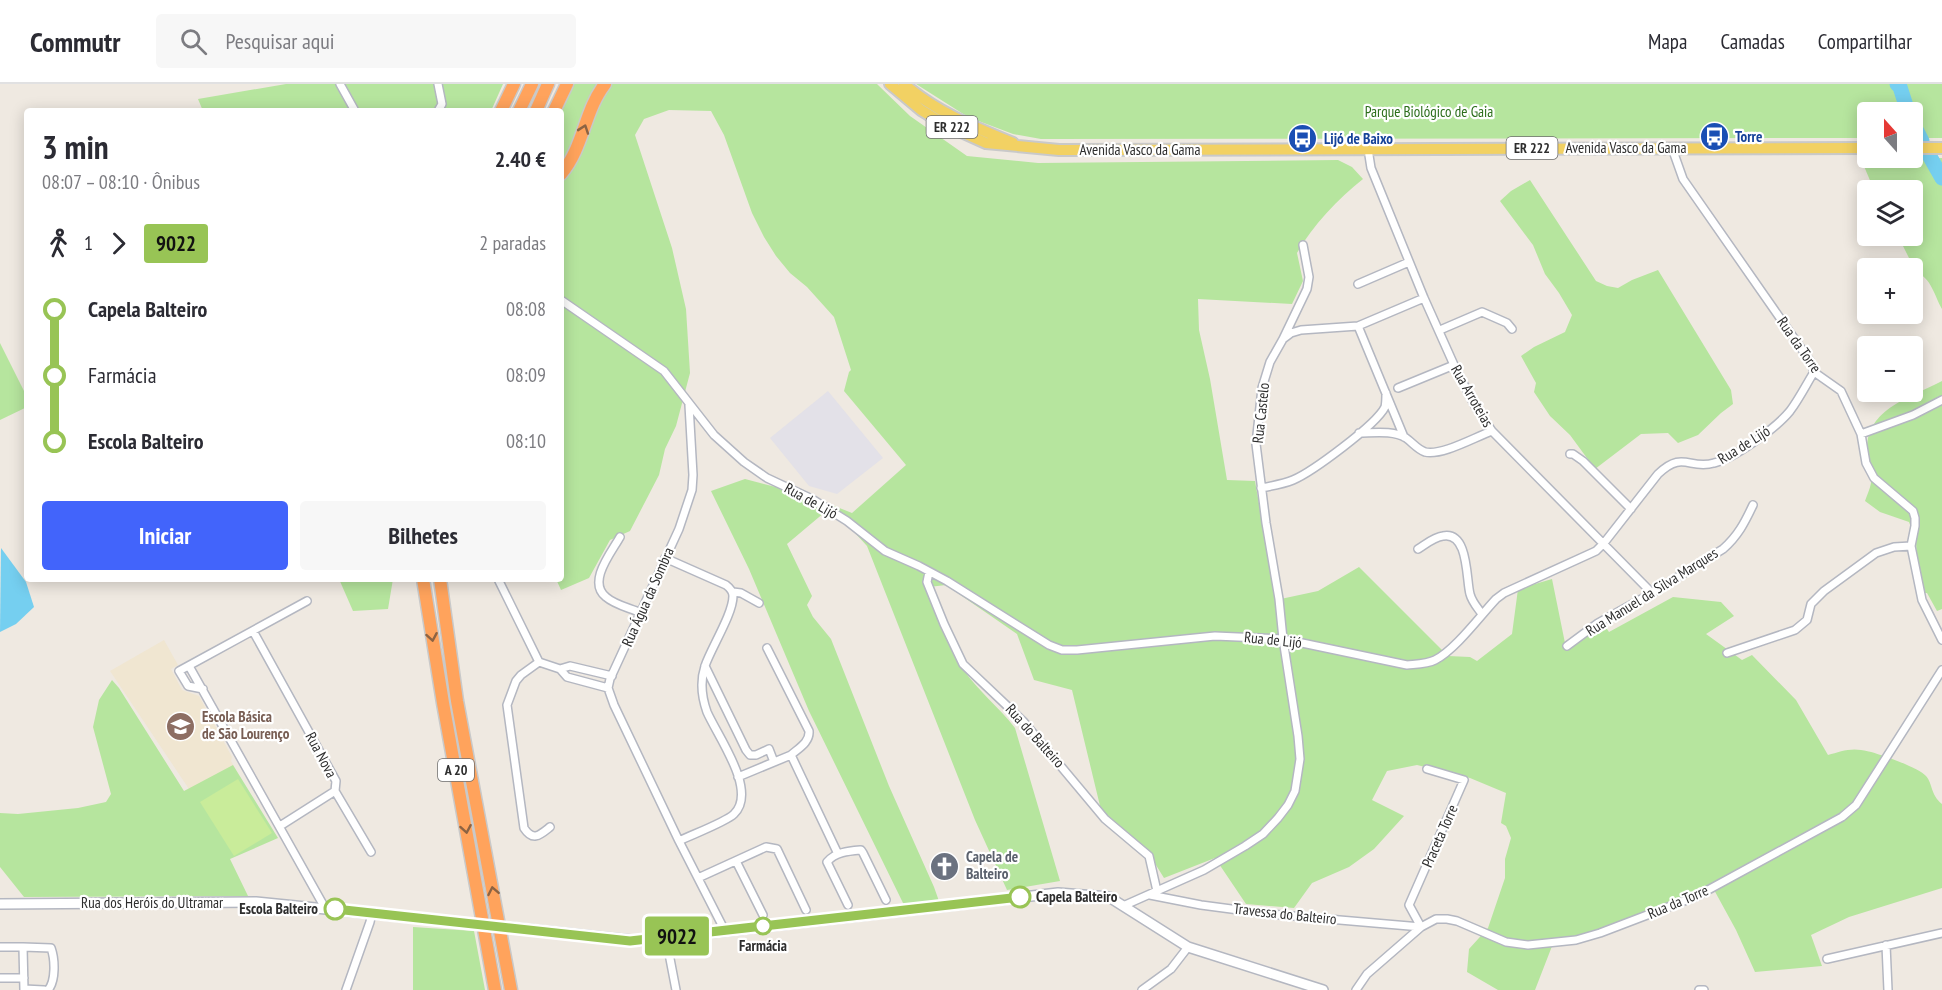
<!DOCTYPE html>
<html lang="pt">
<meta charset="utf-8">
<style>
body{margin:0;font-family:"PT Sans Narrow",sans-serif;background:#f7f7f7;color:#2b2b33;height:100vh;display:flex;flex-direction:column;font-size:22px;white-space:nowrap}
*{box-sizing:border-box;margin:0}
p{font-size:20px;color:#7c7c81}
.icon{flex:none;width:33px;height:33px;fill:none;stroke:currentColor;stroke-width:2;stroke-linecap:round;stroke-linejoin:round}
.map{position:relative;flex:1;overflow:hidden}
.panel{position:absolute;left:24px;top:24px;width:540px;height:474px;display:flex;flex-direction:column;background:#fff;border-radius:6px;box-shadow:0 3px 15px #0003}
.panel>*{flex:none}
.badge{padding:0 12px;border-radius:4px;font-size:21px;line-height:39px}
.needle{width:39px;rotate:339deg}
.tools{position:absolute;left:1857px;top:18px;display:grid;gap:12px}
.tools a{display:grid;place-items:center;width:66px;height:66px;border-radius:6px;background:#fff;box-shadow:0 3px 15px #0003;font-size:30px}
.map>.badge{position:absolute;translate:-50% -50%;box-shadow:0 0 0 3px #fff}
.legs{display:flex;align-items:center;gap:9px;height:66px;padding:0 18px;font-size:20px}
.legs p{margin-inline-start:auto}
.head{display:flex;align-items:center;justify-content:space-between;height:102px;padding:0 18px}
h1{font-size:33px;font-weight:700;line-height:45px}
.action{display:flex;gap:12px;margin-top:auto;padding:12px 18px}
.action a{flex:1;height:69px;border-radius:6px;background:#4264fb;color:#fff;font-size:24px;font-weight:700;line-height:69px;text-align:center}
.action a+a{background:#f7f7f7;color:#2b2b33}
ul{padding:0 18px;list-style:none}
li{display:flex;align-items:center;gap:21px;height:66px;font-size:22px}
li i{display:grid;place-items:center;width:9px;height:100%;margin:0 8px;background:currentColor}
li i::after{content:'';width:15px;height:15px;margin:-8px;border:4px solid;border-radius:50%;background:#fff}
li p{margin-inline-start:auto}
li:first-child i{background:linear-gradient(#0000 50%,currentColor 0)}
li:last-child i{background:linear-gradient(currentColor 50%,#0000 0)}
header{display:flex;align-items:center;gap:36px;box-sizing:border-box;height:84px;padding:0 30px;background:#fff;border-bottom:2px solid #e1e1e2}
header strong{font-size:28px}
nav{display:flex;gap:33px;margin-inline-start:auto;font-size:21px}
.search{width:420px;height:54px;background:#f7f7f7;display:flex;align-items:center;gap:15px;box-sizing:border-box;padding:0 21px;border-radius:6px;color:#7c7c81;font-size:22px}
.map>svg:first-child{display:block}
.industrial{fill:#e3e1e8}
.education{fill:#f0e6d1}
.green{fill:#b6e59e}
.pitch{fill:#c9ec9a}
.water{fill:#75cff0}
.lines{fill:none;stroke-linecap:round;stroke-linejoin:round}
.river{stroke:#75cff0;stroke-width:15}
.minor-casing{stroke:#b4b7c1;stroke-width:10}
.tertiary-casing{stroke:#b4b7c1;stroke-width:12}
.primary-casing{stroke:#c9c9c9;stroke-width:14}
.motorway-casing{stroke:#c9c9c9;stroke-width:15}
.minor{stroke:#fff;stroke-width:7}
.tertiary{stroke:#fff;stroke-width:9}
.primary{stroke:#f2d163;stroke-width:10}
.motorway{stroke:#ffa35c;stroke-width:12}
.tertiary-bridge-casing{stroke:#b4b7c1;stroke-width:12;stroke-linecap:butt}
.tertiary-bridge{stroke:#fff;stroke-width:9}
.oneway{stroke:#8c6343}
.line-1-casing{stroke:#fff;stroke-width:14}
.line-1{stroke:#98c455;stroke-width:9}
.stop-1-dot{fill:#fff;stroke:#98c455;stroke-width:3}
.labels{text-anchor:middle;stroke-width:4.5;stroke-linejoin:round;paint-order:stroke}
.shield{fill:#fff;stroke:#6d6d6d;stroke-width:1.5}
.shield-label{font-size:14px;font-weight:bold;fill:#2e2e2e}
.park-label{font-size:15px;fill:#2c6e1b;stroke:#fff}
.transit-label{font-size:15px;font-weight:bold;fill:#164399;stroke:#fff;text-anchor:start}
.street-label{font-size:15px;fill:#2e2e2e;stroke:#fff}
.education-label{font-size:15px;font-weight:bold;fill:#785e54;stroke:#fff;text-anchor:start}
.worship-label{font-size:15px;font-weight:bold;fill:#5b616d;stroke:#fff;text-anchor:start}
.stop-label{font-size:15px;font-weight:bold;fill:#2e2e2e;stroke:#fff;text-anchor:start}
</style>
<header>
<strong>Commutr</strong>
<div class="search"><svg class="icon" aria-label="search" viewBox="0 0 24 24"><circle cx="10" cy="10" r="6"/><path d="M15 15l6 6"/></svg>Pesquisar aqui</div>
<nav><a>Mapa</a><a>Camadas</a><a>Compartilhar</a></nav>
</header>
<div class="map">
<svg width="1942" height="906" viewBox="0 0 1942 906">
<rect width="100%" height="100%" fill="#efe9e1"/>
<!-- industrial -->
<path class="industrial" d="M828 307 883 374 837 410 809 402 770 354Z"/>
<!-- education -->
<path class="education" d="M164 556 178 581 171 585 182 606 199 612 232 673 231 677 236 686 193 711 110 587Z"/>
<!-- green -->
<path class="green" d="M286 0H503L491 27H203L198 15Z
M572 0H597L584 26 576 56 561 82V27H559Z
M609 0H877L910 32 967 72 1038 79 1338 76 1352 83 1363 95C1338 115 1313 141 1297 169L1303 197 1292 220 1198 215 1199 246 1210 295 1227 396 1255 397 1276 516 1318 507 1359 483 1448 572 1470 573 1477 577 1512 550 1518 505 1552 495 1566 564 1603 539 1609 548 1673 513 1721 518 1734 532 1706 550 1742 576 1752 571 1796 616 1828 671C1839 668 1849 664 1861 666 1873 667 1918 683 1926 692 1933 700 1930 710 1942 720V804L1849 833 1811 851 1822 882 1755 888 1736 846 1713 804 1580 854 1554 857 1535 906H1498L1467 888 1469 865 1488 844 1505 794V775L1511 754 1506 742 1501 739 1506 709 1470 694 1417 681 1387 687 1372 716 1404 732 1374 765 1349 783 1312 799 1294 824 1246 820 1215 774 1164 794 1151 773 1141 760 1101 726 1072 606 1034 596 1017 550 946 501 929 503C938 531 946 561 963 585 978 607 999 623 1015 644L1060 797 1007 806 975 736 867 462 831 423 787 460 812 512 807 521 813 533 831 555 889 702 934 803 940 820 904 821 809 627 749 485 711 407 745 395 807 411 852 429 906 381 844 307 849 288 851 286 834 233 807 203 790 189 776 172 764 153 752 129 724 51 711 27 669 26 644 35 635 51 672 164 686 225 690 289 676 342 665 365 659 391 630 447 610 456 589 494 561 506 556 495H561V98L581 70 591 27Z
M916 0H1942V54H1913L1912 28H1868L1867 54 1041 55 1013 50 968 33Z
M1942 74V225C1934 211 1932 195 1916 188L1898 152H1912V106H1874L1861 75Z
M1530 96 1596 197 1607 202 1618 204 1632 196 1658 186 1731 306 1733 320 1721 329 1698 351 1678 359 1668 349 1641 350 1595 385 1570 351 1550 332 1534 308 1536 299 1521 272 1534 263 1565 248 1572 231 1559 209 1545 190 1533 161 1500 117 1511 107Z
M0 259 27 313V323L0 336Z
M1942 297V525L1937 527 1927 509H1924L1917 481 1916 457 1909 438 1880 428 1865 417C1867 411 1870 405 1871 399 1873 387 1866 374 1867 361 1870 323 1914 312 1942 297Z
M339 495H393L388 525 353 527Z
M112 596 119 604 184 707 233 681 278 754 230 775 248 812 24 813 0 783V729L18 730 78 724 106 718 111 710 93 643 99 616Z
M413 843 474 847 485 906H413Z"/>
<!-- pitch -->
<path class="pitch" d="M238 695 272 749 234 772 200 718Z"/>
<!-- water -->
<path class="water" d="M1 464 26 498 34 523 16 540 0 548Z"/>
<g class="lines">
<!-- river -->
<path class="river" d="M1897 0 1900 3 1908 28
M1912 38 1922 57
M1929 71 1942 94"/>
<defs>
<path id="minor" d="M340 0 355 27
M438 27 442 20 438 0
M1672 64 1683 95 1810 277 1814 288 1841 307 1861 350 1866 379 1874 394 1913 427 1915 434V442L1911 462 1922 516 1942 556
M1368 65 1371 84 1424 214 1454 281 1475 322 1492 347 1652 509
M1358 200 1409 178
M561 216 664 287 714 351 744 378 767 394 812 415 847 437 885 467 919 482 947 497 1049 561 1062 566H1077L1215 552 1283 555 1407 581C1417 580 1427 580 1435 576 1455 566 1480 532 1496 515L1504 509 1596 467 1604 459 1658 390C1683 366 1689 386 1714 379 1734 375 1777 343 1790 327 1799 315 1806 301 1814 288
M1358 242 1404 353
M1440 246 1482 228 1507 239 1512 245
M1283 255 1307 205 1309 193 1303 161
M1398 304 1454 281
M689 321 693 391 692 406 679 445 610 595 608 604 614 621 679 757 725 847
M1359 349C1373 349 1393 346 1406 354 1413 359 1417 365 1425 368 1442 372 1475 353 1492 347
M1861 350 1913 331 1942 316
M1570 370H1573L1583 377 1631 425
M1261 404C1272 402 1283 400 1293 396 1312 388 1376 341 1385 323 1386 319 1386 314 1386 309
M620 453C611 469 587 498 606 513 615 521 630 524 641 529
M1418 465C1426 460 1434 453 1443 452 1469 447 1466 496 1470 510 1472 518 1477 523 1482 530
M665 474 726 501C730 504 733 507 733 512 733 530 711 564 705 582 700 597 702 614 707 628 718 653 758 707 734 730 726 738 691 751 679 757
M929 488 927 498 944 540 963 580 1023 637 1105 735 1149 772 1157 807
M498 495 539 578 560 585 567 593 608 604
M733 508 741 509 759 519
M253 547 336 697 335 707 280 742
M1567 562 1598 539 1652 509 1723 465C1738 452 1745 438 1753 421
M767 564 809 647C810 658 799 664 791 671
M1727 569 1795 546 1807 536 1811 520 1824 507 1876 469 1894 463 1911 462
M539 578 521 591 516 597 507 621 524 744C533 758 540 751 550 743
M189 582 325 824
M705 582 746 666 750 671H756L769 665 774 678
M560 585 570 582 612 592
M203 605 188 602 179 587 307 517
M738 693 791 671 838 770
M335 707 371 768
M736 777 763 831
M698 794 766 763 777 765 806 826
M1150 811 1201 821 1269 830 1421 843
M848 821 827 778C835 768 849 767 861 766L863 769 886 816
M1123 822 1204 786 1245 762 1263 750 1278 734 1288 721 1295 707 1300 675 1298 652 1283 555 1279 515 1266 439 1256 360 1262 304 1270 278 1283 255 1291 249 1301 246 1358 242 1424 214
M1421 843 1409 821 1464 696 1427 685
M666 854 676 906
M1886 861 1888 906
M0 863H23L24 906
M23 863 51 864C55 875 56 897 48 906
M1827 875 1942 849
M0 894H24
M24 905 44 906
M346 906 370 838 372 829
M1142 906 1171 885 1188 863
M1356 906 1367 890 1421 843 1436 835H1447L1457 837 1506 858 1528 861 1576 856 1600 849 1697 812 1842 733 1856 721 1942 586
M1699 906H1704"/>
<path id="tertiary" d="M0 820 256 818 475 840
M516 844 640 857 1058 809 1109 813 1188 863 1323 906"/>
<path id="primary" d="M890 0 921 26 944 40 986 59 1059 66 1868 64
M904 0C936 28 974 43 1013 59
M1912 64H1942"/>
<path id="motorway" d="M501 27 514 0
M519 27 532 0
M536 27 548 0
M554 27 567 0
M561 90C584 63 584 27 605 0
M423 495 443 619 495 906
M440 495 457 617 511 906"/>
</defs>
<!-- minor casing -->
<use href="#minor" class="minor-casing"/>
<!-- tertiary casing -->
<use href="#tertiary" class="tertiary-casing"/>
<!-- primary casing -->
<use href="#primary" class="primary-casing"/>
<!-- motorway casing -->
<use href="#motorway" class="motorway-casing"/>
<!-- minor -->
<use href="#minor" class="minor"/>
<!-- tertiary -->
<use href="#tertiary" class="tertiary"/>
<!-- primary -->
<use href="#primary" class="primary"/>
<!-- motorway -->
<use href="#motorway" class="motorway"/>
<defs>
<path id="tertiary-bridge" d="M475 840 516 844"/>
</defs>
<!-- tertiary-bridge casing -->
<use href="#tertiary-bridge" class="tertiary-bridge-casing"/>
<!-- tertiary-bridge -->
<use href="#tertiary-bridge" class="tertiary-bridge"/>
</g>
<!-- one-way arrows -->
<defs><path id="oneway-chevron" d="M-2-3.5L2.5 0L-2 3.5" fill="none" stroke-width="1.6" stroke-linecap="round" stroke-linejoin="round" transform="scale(1.5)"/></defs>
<g class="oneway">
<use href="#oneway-chevron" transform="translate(584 45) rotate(-71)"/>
<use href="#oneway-chevron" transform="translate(432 553) rotate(80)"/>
<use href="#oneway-chevron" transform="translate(466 745) rotate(80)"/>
<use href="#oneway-chevron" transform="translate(493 807) rotate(-101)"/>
</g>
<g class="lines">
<defs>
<path id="line-1" d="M335 825 630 857 1020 813"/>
</defs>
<!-- line-1 casing -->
<use href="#line-1" class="line-1-casing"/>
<!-- line-1 -->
<use href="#line-1" class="line-1"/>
</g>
<!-- icons -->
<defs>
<symbol id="bus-disc" viewBox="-11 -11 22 22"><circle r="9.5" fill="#1a4fb4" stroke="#fff"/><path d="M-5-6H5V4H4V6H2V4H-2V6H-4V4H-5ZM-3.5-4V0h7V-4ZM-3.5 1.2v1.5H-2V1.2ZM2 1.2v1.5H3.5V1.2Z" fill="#fff"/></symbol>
<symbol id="school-disc" viewBox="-11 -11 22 22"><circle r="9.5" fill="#8d6e63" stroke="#fff"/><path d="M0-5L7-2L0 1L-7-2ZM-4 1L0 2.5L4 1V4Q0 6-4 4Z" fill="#fff"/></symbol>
<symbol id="church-disc" viewBox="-11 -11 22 22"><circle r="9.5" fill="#6b7280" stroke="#fff"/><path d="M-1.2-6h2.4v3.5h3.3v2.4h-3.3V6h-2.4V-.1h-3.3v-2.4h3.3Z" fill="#fff"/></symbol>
</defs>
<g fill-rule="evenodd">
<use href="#bus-disc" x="1698" y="36" width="33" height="33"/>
<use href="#bus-disc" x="1286" y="38" width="33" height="33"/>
<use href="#school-disc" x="164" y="626" width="33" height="33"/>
<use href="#church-disc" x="928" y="766" width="33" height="33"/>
</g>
<!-- markers -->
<g class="stop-1-dot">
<circle cx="1020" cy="813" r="10"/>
<circle cx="335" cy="825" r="10"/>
<circle cx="763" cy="842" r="8"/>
</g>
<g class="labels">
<!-- shield labels -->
<g class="shield">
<rect x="926.5" y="32" width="51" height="22" rx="4.5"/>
<rect x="1506.5" y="53" width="51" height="22" rx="4.5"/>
<rect x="438" y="675" width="36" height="22" rx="4.5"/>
</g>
<g class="shield-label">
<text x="952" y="48">ER 222</text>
<text x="1532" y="69">ER 222</text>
<text x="456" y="691">A 20</text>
</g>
<!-- park labels -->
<g class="park-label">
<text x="1429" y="33">Parque Biológico de Gaia</text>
</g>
<!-- transit labels -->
<g class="transit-label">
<text x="1735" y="58">Torre</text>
<text x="1324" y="60">Lijó de Baixo</text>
</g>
<!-- street labels -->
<g class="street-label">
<text x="1626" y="69">Avenida Vasco da Gama</text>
<text x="1140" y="71">Avenida Vasco da Gama</text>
<text transform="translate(1799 261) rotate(55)" y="5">Rua da Torre</text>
<text transform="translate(1472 312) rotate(60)" y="5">Rua Arroteias</text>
<text transform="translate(1261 329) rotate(-84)" y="5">Rua Castelo</text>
<text transform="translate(1744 361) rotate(-32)" y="5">Rua de Lijó</text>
<text transform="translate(811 417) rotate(29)" y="5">Rua de Lijó</text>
<text transform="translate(1652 508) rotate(-32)" y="5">Rua Manuel da Silva Marques</text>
<text transform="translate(648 513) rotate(-66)" y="5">Rua Água da Sombra</text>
<text transform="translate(1273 556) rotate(6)" y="5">Rua de Lijó</text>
<text transform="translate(1035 652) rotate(48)" y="5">Rua do Balteiro</text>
<text transform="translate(321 671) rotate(62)" y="5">Rua Nova</text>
<text transform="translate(1440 752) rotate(-66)" y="5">Praceta Torre</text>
<text transform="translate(1678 818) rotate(-23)" y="5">Rua da Torre</text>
<text x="152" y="824">Rua dos Heróis do Ultramar</text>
<text transform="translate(1285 830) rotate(6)" y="5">Travessa do Balteiro</text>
</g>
<!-- education labels -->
<g class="education-label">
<text x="202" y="638">Escola Básica<tspan x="202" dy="17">de São Lourenço</tspan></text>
</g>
<!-- worship labels -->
<g class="worship-label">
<text x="966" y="778">Capela de<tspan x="966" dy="17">Balteiro</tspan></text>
</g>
<!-- stop labels -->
<g class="stop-label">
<text x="1036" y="818">Capela Balteiro</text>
<text x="318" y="830" text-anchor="end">Escola Balteiro</text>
<text x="763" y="867" text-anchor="middle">Farmácia</text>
</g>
</g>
</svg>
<div class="tools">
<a><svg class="needle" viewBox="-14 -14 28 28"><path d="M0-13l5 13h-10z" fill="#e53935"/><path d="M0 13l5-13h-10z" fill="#7c7c81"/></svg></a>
<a><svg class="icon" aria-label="layers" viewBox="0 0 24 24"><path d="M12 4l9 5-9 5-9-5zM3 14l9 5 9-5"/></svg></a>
<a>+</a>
<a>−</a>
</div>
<b class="badge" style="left:677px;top:852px;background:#98c455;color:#111">9022</b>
<section class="panel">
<div class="head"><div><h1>3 min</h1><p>08:07 – 08:10 · Ônibus</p></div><b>2.40 €</b></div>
<div class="legs"><svg class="icon" aria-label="walk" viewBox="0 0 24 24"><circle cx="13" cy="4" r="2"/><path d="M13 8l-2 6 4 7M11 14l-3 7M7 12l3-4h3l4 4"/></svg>1<svg class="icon" aria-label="forward" viewBox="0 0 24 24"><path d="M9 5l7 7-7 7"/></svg><b class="badge" style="background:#98c455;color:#111">9022</b><p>2 paradas</p></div>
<ul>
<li><i style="color:#98c455"></i><b>Capela Balteiro</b><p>08:08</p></li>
<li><i style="color:#98c455"></i><span>Farmácia</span><p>08:09</p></li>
<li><i style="color:#98c455"></i><b>Escola Balteiro</b><p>08:10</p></li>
</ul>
<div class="action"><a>Iniciar</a><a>Bilhetes</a></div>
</section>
</div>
